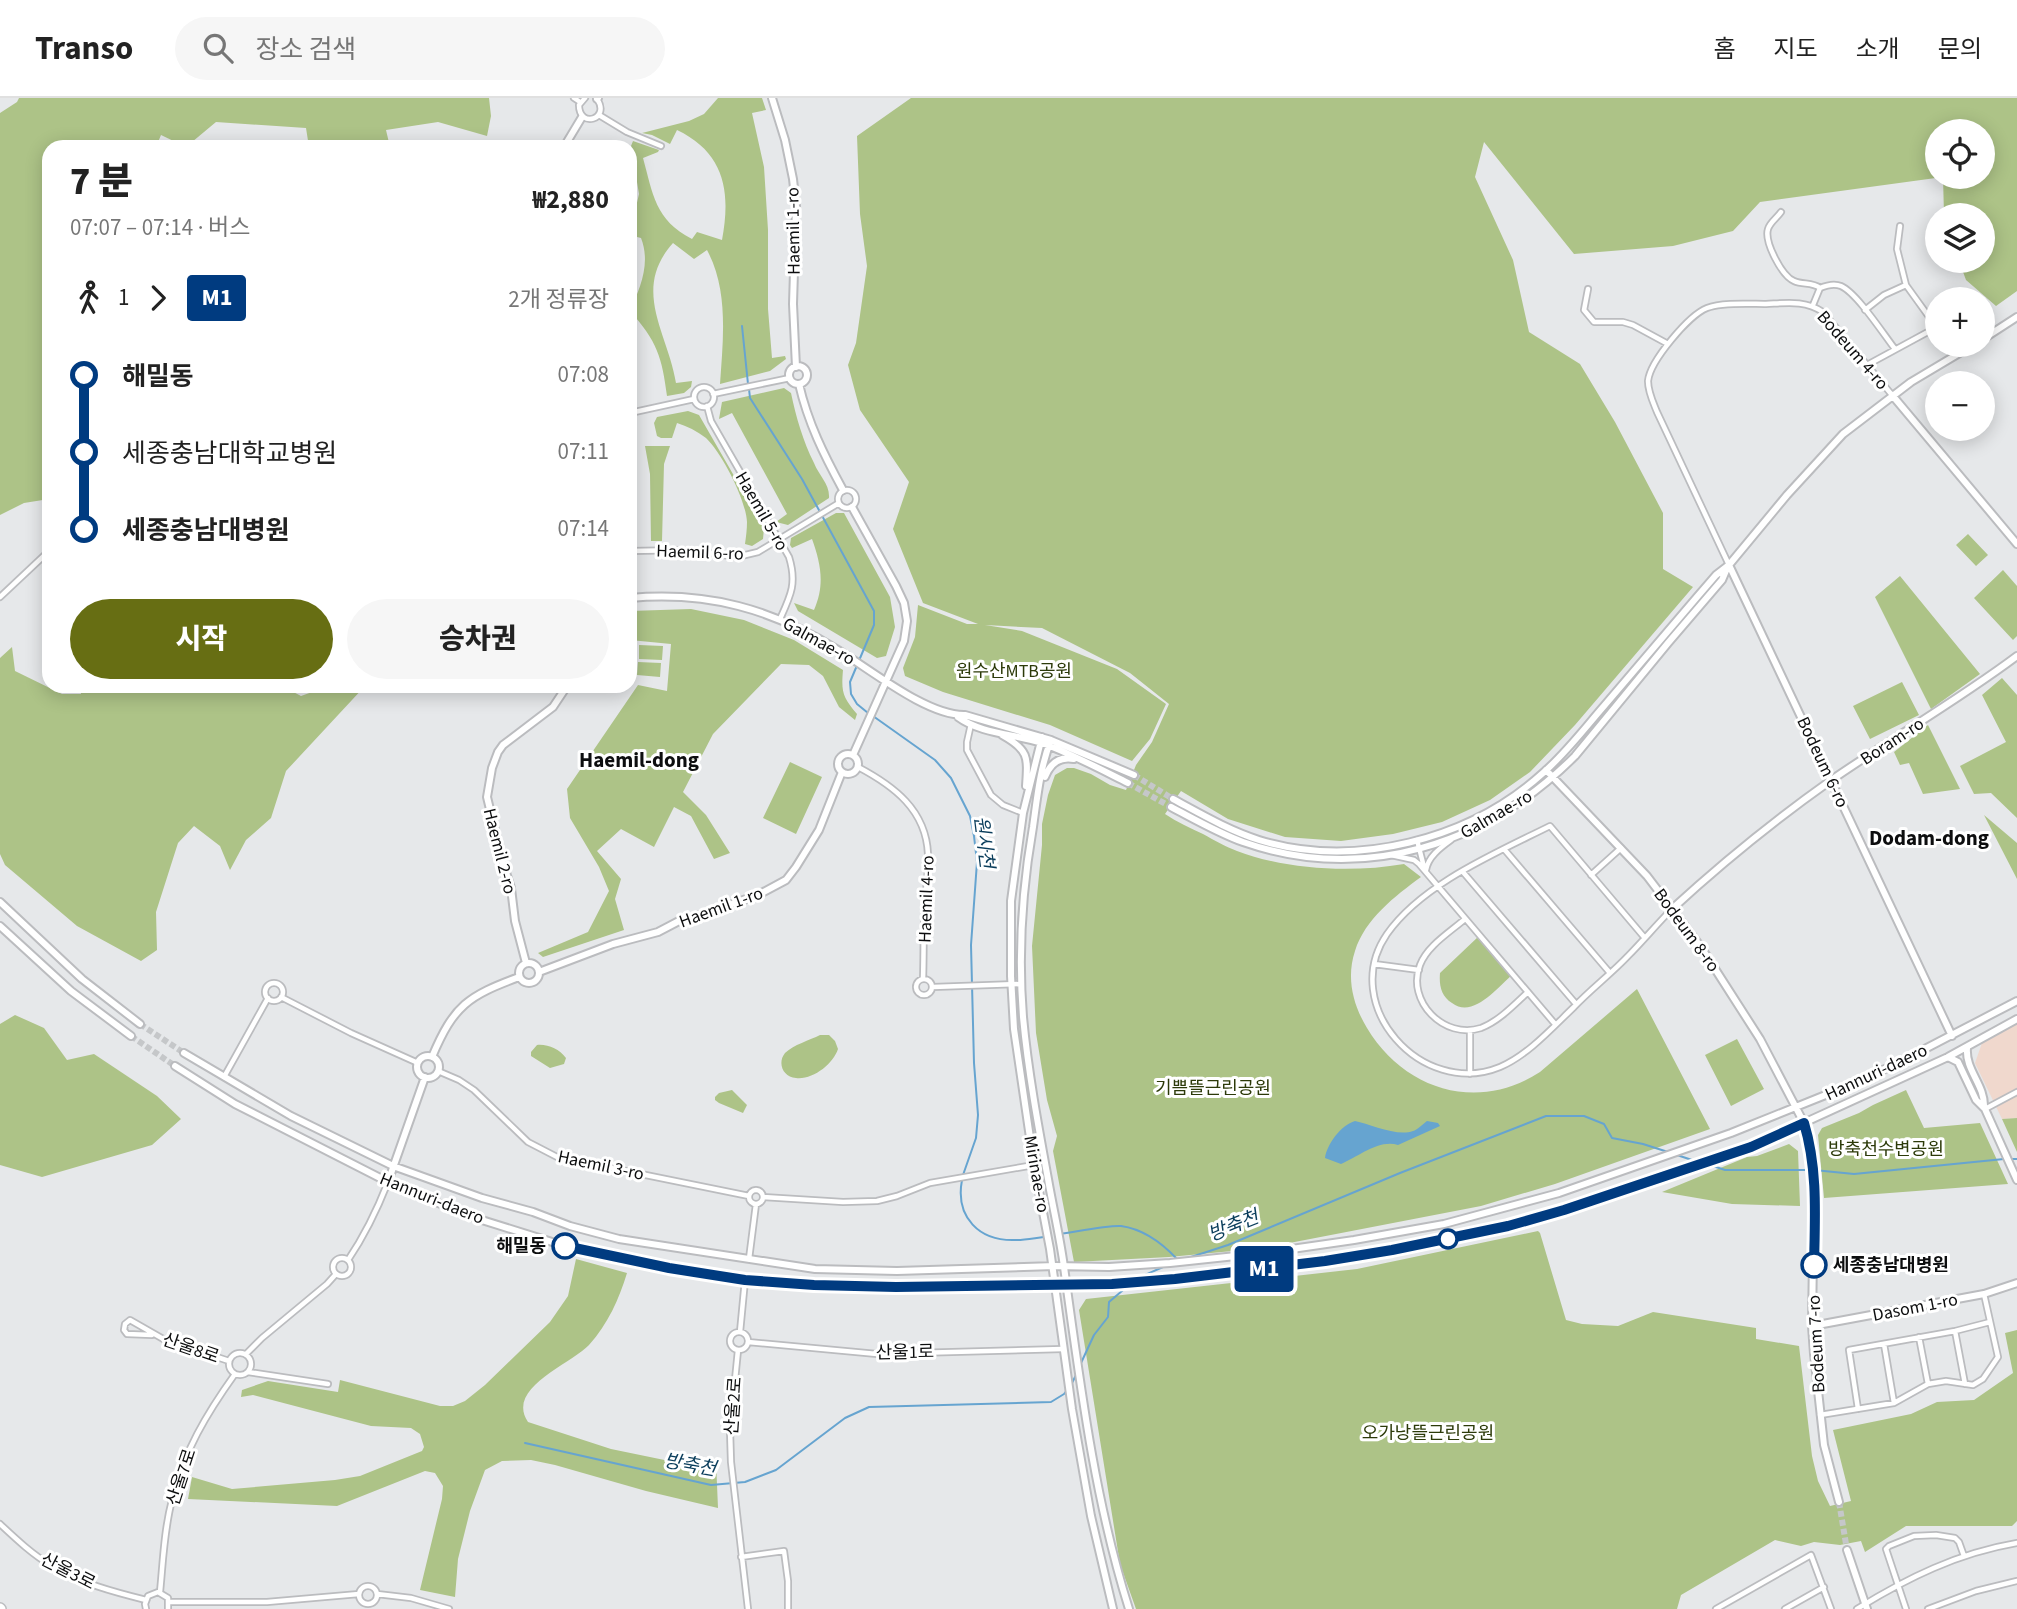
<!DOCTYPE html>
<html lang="ko">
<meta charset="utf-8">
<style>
body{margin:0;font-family:"Source Sans 3","Noto Sans KR",sans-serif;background:#f6f6f6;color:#222;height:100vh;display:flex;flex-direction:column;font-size:26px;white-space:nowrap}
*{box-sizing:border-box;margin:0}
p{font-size:23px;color:#767676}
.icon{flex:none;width:38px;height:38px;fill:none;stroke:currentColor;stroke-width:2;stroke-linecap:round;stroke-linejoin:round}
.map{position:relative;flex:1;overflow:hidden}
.panel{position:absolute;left:42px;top:42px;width:595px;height:553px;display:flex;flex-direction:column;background:#fff;border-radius:21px;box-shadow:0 4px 18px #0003}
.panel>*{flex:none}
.badge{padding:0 14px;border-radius:5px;font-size:24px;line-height:46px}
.controls{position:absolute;left:1925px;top:21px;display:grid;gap:14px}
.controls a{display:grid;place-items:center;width:70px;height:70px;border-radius:50%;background:#fff;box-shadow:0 4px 18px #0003;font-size:35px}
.map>.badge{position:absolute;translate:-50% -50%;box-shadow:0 0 0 4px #fff}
.legs{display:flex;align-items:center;gap:10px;height:77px;padding:0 28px;font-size:23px}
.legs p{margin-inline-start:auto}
.headline{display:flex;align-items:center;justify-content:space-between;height:119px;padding:0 28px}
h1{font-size:38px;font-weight:800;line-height:52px}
.primary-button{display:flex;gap:14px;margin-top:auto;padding:14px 28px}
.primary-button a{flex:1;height:80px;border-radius:42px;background:#676e13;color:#fff;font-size:28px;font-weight:800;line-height:80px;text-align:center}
.primary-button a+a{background:#f6f6f6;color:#222}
ul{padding:0 28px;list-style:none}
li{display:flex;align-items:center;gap:24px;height:77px;font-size:26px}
li i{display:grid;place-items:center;width:10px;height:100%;margin:0 9px;background:currentColor}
li i::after{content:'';width:18px;height:18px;margin:-9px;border:5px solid;border-radius:50%;background:#fff}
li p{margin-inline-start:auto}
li:first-child i{background:linear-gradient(#0000 50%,currentColor 0)}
li:last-child i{background:linear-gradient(currentColor 50%,#0000 0)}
header{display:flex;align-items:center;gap:42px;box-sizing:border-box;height:98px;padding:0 35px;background:#fff;border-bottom:2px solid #e0e0e0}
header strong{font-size:33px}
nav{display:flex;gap:38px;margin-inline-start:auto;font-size:24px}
.search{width:490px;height:63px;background:#f6f6f6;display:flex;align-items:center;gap:18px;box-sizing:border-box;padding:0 24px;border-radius:38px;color:#767676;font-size:26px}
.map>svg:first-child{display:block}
.commercial{fill:#f0d8cd}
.green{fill:#adc387;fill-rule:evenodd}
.water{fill:#66a4d0}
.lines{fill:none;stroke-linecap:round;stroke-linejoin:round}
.stream{stroke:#66a4d0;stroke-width:2}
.secondary-tunnel{stroke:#c5c7c9;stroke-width:6;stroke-dasharray:6 3;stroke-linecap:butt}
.street-casing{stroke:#bbbcbf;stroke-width:8}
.secondary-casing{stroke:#bbbcbf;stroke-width:10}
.highway-casing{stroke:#bbbcbf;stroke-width:12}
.street{stroke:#fff;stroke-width:4.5}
.secondary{stroke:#fff;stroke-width:6}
.highway{stroke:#fff;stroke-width:9}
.line-1-casing{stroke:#fff;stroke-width:16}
.line-1{stroke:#003b80;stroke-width:10}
.stop-1-dot{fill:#fff;stroke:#003b80;stroke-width:3.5}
.labels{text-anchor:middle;stroke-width:6;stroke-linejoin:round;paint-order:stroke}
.street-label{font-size:18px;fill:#0d0e0f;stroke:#fff}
.park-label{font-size:18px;fill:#2c3a09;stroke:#fff}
.stop-label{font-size:18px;font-weight:bold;fill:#0d0e0f;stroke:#fff;text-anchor:end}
.water-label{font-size:19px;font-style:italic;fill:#0a3d5b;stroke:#fff}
.quarter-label{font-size:21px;font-weight:bold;fill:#0d0e0f;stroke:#fff}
</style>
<header>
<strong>Transo</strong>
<div class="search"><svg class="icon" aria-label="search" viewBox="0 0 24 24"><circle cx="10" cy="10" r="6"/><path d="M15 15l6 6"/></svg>장소 검색</div>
<nav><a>홈</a><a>지도</a><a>소개</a><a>문의</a></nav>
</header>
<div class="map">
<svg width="2017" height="1511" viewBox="0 0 2017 1511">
<rect width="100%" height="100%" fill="#e6e8ea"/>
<!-- commercial -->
<path class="commercial" d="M2017 925V1020L2002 1021 1975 965 1982 945Z"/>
<!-- green -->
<path class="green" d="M19 0H489L491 18 487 38 438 24 386 32 390 49H309L306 30 216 24 186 49 161 37 156 49H49V401L24 405 0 417V15L17 4Z
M718 0H762L766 12 752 15 764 69 768 132V211L772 260 785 258 786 261 770 273 720 286C723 242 729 193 707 152L694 161 673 145C631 192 668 235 676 285L692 283 691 289 684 295 667 298C662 259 657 243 630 213 640 190 651 166 641 140L637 139 630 142V124L636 109 639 96 631 48 633 43 659 52 658 54 643 60C653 96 655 122 692 141L697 134 722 142C731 94 725 55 677 32L670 46 652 37 642 35 689 23 704 16Z
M911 0H2017V193L1996 208 1966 182 1959 163H1983V117H1944L1943 79 1760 104 1733 133 1673 148 1574 156 1484 44 1475 79 1513 162 1529 234 1580 266 1615 324 1663 415V471L1693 489 1575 627 1530 674 1490 702 1442 724 1393 736 1341 743 1285 739 1228 721 1181 693 1165 716C1177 724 1190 730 1203 736 1214 742 1226 749 1237 753 1287 772 1352 775 1404 766L1421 779C1395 798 1365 821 1355 853 1346 880 1353 907 1367 930 1404 992 1478 1015 1540 974L1637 891 1710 1031 1555 1086 1481 1108 1264 1150 1169 1159 1074 1164 1053 1053 1057 1038 1047 1002 1036 935 1032 848 1042 747V726L1048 697 1055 677 1067 670H1074L1091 676 1110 687 1126 692 1136 667 1152 644 1169 606 1130 575 1042 530 985 527 1022 533 1117 571 1166 606 1150 641 1132 663 1050 627 943 594 905 578 903 570 915 539 918 507 967 526H978L923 505 893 431 909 384 860 312 848 267 856 245 867 168 860 116 857 38ZM1937 33H1983V79H1937Z
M784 290 791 295C796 319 803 343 814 365 819 378 830 386 829 400L788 427 776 424 787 416 732 315 719 321 722 304Z
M688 313 699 317 764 430 763 441 752 448 745 446C746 439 747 431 747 424 746 402 722 355 706 340 697 333 687 328 677 325L672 340H661L657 338 654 325 657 319Z
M645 348H670L664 366 662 443H651L650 376Z
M836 415H844L890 499 895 529 886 558 877 560 798 513 794 505 814 512C825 487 821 466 812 441L792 450 790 447 791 440Z
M1968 436 1988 457 1976 468 1956 447Z
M2003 472 2017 488V538L2013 542 1974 500Z
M1900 478 1980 576 1931 611 1875 499Z
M691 511 744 522 794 542 843 572C841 595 843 599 857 616L855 622 839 609 823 578 809 567 781 566 713 636 683 694 706 717 730 755 714 761 691 718 674 709 654 749 621 731 597 753 621 781 615 801 624 832 543 859 538 855 588 834 609 793 599 769 570 720 567 691 638 587 667 593 671 546 630 542V513Z
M639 547 663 548 662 562 639 561Z
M12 549 15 573 62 596H81L80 588H282L301 598 329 588H365L286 673 271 720 246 742 230 772 220 748 194 728 178 745 156 814 157 852 141 863 77 828 5 767 0 756V560Z
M638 564 661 565 660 579 637 577Z
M2002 580 2017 597V720L1991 695 1974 696 1960 668 2006 644 1982 597Z
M1902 584 1919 617 1870 641 1853 608Z
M1928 627 1960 691 1923 696 1909 665 1900 667 1894 654Z
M790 664 822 679 796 736 763 720Z
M1984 717 2017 745V781Z
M1479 838 1513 876C1497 890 1473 921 1452 905 1441 898 1439 887 1440 875Z
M15 917 44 930 67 962 94 956 157 998 181 1021 152 1047 42 1079 0 1067V926Z
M820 937H829L835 943 838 951C833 966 813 982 796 980 783 979 777 965 785 955 793 947 810 942 820 937Z
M1737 941 1764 991 1731 1008 1705 957Z
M537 947C548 946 559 951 566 960L564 966 550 970 531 958V954Z
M732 992 747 1007 743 1015 719 1005 715 1002V999L719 995Z
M1906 992 1924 1030 1980 1025 2008 1086 1824 1100 1818 1037 1822 1030 1859 1015 1873 1007Z
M2017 1020V1054L2002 1021Z
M1789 1046 1798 1053 1800 1108 1732 1106 1662 1094 1747 1059 1757 1058Z
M1538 1133 1540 1135 1566 1222 1582 1226 1618 1228 1653 1214 1756 1230V1241L1799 1248 1812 1358 1818 1383 1830 1408 1851 1403 1833 1332 1911 1316 1937 1304 1974 1302 2013 1275 2005 1235 2017 1232V1423L2012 1428H1906L1865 1454 1861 1443 1840 1447 1814 1444 1801 1448 1775 1442 1681 1497 1677 1511H1136L1120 1466 1079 1212 1086 1201 1357 1171Z
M576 1161 627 1175C619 1201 608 1226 589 1247 571 1266 505 1290 528 1324L611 1351 679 1365 716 1363 718 1410 646 1393 555 1367 531 1362 502 1363 485 1372 470 1413 458 1461 455 1499 420 1492 442 1401 443 1388 435 1375 425 1373 337 1408 188 1401 192 1379 232 1391 335 1382 360 1378 422 1353 424 1349 420 1336 411 1330 371 1328 253 1297 241 1299 242 1292 268 1283 338 1294 340 1282 440 1308H453L465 1303 485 1287 550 1224 568 1198Z"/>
<!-- water -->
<path class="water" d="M1355 1023C1370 1026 1397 1039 1413 1033 1417 1032 1423 1026 1427 1023L1438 1025 1440 1028 1398 1047C1379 1041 1358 1059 1341 1066L1325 1060C1327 1046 1341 1027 1355 1023Z"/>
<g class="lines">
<!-- stream -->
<path class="stream" d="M742 228 748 286
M749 291 750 300 802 381 874 513V527L850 584 851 596 857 606 868 615
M873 618 935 662 951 680 970 718 974 738 977 764 971 847 974 965 978 1017 976 1040 963 1077
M1677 1057 1698 1064
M2010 1061H2017
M1707 1066 1725 1072H1814L1854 1076 2004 1061
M962 1082C955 1119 979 1144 1017 1142 1026 1142 1035 1140 1044 1139
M1060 1136C1075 1134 1108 1127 1121 1128 1143 1131 1162 1145 1177 1161
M1188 1160 1228 1147 1400 1075 1546 1018H1584L1604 1026 1612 1040 1643 1046 1668 1054
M1136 1181 1163 1169
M1081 1265 1094 1237 1108 1219 1109 1204 1129 1187
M1071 1287 1076 1277
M525 1345 711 1387 745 1384 776 1372 845 1320 869 1309 1051 1304 1064 1296 1067 1292"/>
<!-- secondary-tunnel -->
<path class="secondary-tunnel" d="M1134 677 1173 701
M1128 685 1171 709
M140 926 184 955
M131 938 175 968
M1839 1404 1847 1452"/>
<defs>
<path id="street" d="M574 0 580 4
M585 0 579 7C579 31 611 21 597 1
M599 17 627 34 661 48
M1781 114C1777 120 1770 124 1768 131 1764 144 1782 178 1794 183 1803 187 1812 184 1820 190
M1900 128 1897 151 1906 187 1937 230
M1588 191 1584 212 1594 224H1623L1633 227 1668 246
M1813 207 1820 190C1827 187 1834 185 1841 188 1857 195 1884 237 1895 251
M1865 212 1884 197 1906 187
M1947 247 1953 258
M1867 267 1937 229
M694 299a10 10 0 1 1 20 0a10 10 0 1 1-20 0Z
M713 296 790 280
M707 308 711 323 789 459C797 485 791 497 780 521
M630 315 694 301
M838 401a9 9 0 1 1 18 0a9 9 0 1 1-18 0Z
M630 453 687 452 737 459 758 454 839 405
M1729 467 1657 314C1653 304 1648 294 1648 283 1650 263 1689 217 1707 210 1722 204 1750 206 1766 206 1787 205 1805 202 1823 214L1892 297
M0 499 49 453
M971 626 967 644V652L991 697 1003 707 1023 715
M858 669C894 688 926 712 928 756 929 772 926 789 925 805 923 830 924 856 923 881
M1417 742 1424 769
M1504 751 1610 875
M1391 757 1414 762 1419 766 1555 926
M1426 772C1428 759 1440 750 1451 742
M1463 774 1576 906
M1591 777 1621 750
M1465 821C1450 834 1427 848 1420 867 1406 903 1444 942 1481 930 1499 923 1514 907 1528 894
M1644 839 1550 728C1496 755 1422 786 1387 836 1338 907 1422 1001 1500 969 1528 957 1552 930 1574 909 1591 891 1611 876 1628 858 1643 843 1657 826 1672 811
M1374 866 1419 872
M916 889a8 8 0 1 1 16 0a8 8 0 1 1-16 0Z
M265 894a9 9 0 1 1 18 0a9 9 0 1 1-18 0Z
M933 889 1021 886
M281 899 351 935 418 965
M1470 932V976
M438 973 459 982 474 992 528 1044 557 1059 749 1098
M224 979 268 900
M1985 1011 2017 994
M749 1099a7 7 0 1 1 14 0a7 7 0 1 1-14 0Z
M763 1099 843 1104 877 1103 897 1098 930 1085 1034 1067
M333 1169a9 9 0 1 1 18 0a9 9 0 1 1-18 0Z
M749 1161 756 1106
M348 1162C365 1137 377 1112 388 1084
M1955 1233 1965 1286
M730 1243a9 9 0 1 1 18 0a9 9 0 1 1-18 0Z
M740 1234 745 1182
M152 1237 127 1236 124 1232 125 1226 130 1222 165 1242 229 1263
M1919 1239 1928 1286
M748 1244 877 1256 1063 1251
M1884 1246 1894 1305
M738 1252 730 1332 731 1364 748 1511
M229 1266a11 11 0 1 1 22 0a11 11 0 1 1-22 0Z
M246 1256 262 1240 327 1186 336 1176
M248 1274 328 1286
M1858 1311 1849 1252 1955 1233 1990 1224
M1820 1317 1894 1305 1928 1286 1946 1283 1973 1287 1983 1281 1998 1259 1984 1196
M0 1426C16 1441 33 1457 52 1468 80 1485 114 1494 146 1502
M741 1459 784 1453 788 1483V1511
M359 1497a9 9 0 1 1 18 0a9 9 0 1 1-18 0Z
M160 1494C163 1464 164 1432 172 1402 183 1355 207 1315 235 1276
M377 1496 411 1500 449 1511
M169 1504H267L359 1496
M146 1511 145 1506 148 1498 158 1494 168 1500V1511
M1716 1511 1811 1457 1831 1511
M1785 1511 1824 1489
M1857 1511C1907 1480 1958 1455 2017 1445
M1906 1511 1886 1451 1889 1448 1914 1438 1936 1437 1955 1440 1959 1444 1964 1458
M1928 1511 1976 1493 2017 1483"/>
<path id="secondary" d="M772 0 785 42 793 81 796 108 793 206 796 269
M597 1 598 0
M564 49 582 19
M1983 241 2017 219
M789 277a9 9 0 1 1 18 0a9 9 0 1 1-18 0Z
M799 286C808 325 824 357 843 392
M1892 297 2017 446
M852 409 896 488 904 505 907 523 904 543 853 657
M1729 467 1952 938
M630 500C708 493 772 511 838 552 870 571 927 618 965 617L1051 642 1134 677
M958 619C981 636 1015 636 1042 645 1072 656 1100 671 1128 685
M1002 637C1029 652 1028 659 1026 688
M1042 639 1023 715 1011 803V878L1014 931 1034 1067 1050 1151 1072 1311 1091 1418 1113 1511
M1051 642C1040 669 1037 701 1033 729 1022 792 1018 856 1023 919 1028 973 1038 1027 1048 1081 1053 1110 1060 1139 1064 1169 1080 1284 1094 1400 1129 1511
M838 666a10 10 0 1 1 20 0a10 10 0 1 1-20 0Z
M1546 672 1647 778 1701 849 1760 941 1804 1025 1812 1050 1814 1086 1812 1228 1814 1256 1824 1347 1839 1404
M1045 679C1050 666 1059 658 1074 661
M1173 701C1201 716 1228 732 1259 742 1355 771 1469 742 1543 675 1566 655 1584 631 1604 608 1635 572 1666 535 1697 499L1716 477 1729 467 1787 397 1843 336 1911 284 1973 247
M1171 709C1194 721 1218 735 1243 744 1364 786 1486 747 1575 658L1668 545 1722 482 1728 468
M0 804 82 881 140 926
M1672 811C1722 765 1775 722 1830 683 1892 640 1957 603 2017 558
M0 828 71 893 131 938
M519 875a10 10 0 1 1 20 0a10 10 0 1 1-20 0Z
M526 865 515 823 511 790 503 765 487 699 492 670 498 654 503 647 553 609 567 588
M539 874 613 846 658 834 679 823 694 819 758 797 786 782 796 769 819 732 842 674
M1967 950C1965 972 1985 987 1984 1009
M184 955 291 1018 393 1068 482 1100 533 1114 570 1128 619 1141 815 1171 897 1173 1055 1168 1109 1169 1170 1165 1264 1155 1354 1142 1444 1126 1559 1095 1731 1035 1843 990 1896 966 2017 903
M417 969a11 11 0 1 1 22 0a11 11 0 1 1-22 0Z
M432 959C454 907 468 898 519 879
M1948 959 1958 964 1976 1002 1985 1011 2017 1082
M175 968 235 1006 388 1084 469 1118 565 1148 669 1170 745 1182 814 1187 896 1189 1112 1186 1175 1181 1325 1163 1392 1152 1508 1128 1565 1112 1751 1049 1948 959 2017 921
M388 1084 425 979
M1812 1228 1984 1196 2017 1185
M1847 1452 1867 1511"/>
<path id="highway" d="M0 1510 1 1511"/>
</defs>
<!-- street casing -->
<use href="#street" class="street-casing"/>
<!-- secondary casing -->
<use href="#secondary" class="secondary-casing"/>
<!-- highway casing -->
<use href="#highway" class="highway-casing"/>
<!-- street -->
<use href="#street" class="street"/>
<!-- secondary -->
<use href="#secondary" class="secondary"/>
<!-- highway -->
<use href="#highway" class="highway"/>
</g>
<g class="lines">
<defs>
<path id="line-1" d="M565 1148 669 1170 745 1182 814 1187 896 1189 1112 1186 1175 1181 1325 1163 1392 1152 1508 1128 1564 1112 1751 1049 1804 1025C1818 1071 1815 1119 1814 1167"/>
</defs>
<!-- line-1 casing -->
<use href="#line-1" class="line-1-casing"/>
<!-- line-1 -->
<use href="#line-1" class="line-1"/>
</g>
<!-- markers -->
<g class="stop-1-dot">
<circle cx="1448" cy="1141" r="9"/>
<circle cx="565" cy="1148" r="12"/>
<circle cx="1814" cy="1167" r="12"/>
</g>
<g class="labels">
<!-- street labels -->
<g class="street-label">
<text transform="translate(793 133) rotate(-91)" y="6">Haemil 1-ro</text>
<text transform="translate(1853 252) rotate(49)" y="6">Bodeum 4-ro</text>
<text transform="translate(762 413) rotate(60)" y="6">Haemil 5-ro</text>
<text transform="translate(700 454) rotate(2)" y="6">Haemil 6-ro</text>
<text transform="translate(819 543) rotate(29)" y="6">Galmae-ro</text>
<text transform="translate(1892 643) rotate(-33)" y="6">Boram-ro</text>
<text transform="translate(1823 664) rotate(65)" y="6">Bodeum 6-ro</text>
<text transform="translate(1496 716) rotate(-30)" y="6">Galmae-ro</text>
<text transform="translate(500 753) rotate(76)" y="6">Haemil 2-ro</text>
<text transform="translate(926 801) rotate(-88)" y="6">Haemil 4-ro</text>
<text transform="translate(721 809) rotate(-20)" y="6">Haemil 1-ro</text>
<text transform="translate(1687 832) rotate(54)" y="6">Bodeum 8-ro</text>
<text transform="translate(1876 974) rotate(-25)" y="6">Hannuri-daero</text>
<text transform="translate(601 1067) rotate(12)" y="6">Haemil 3-ro</text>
<text transform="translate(1037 1076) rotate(80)" y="6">Mirinae-ro</text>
<text transform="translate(432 1100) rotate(22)" y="6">Hannuri-daero</text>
<text transform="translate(1915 1209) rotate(-11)" y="6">Dasom 1-ro</text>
<text transform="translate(1816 1246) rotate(-93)" y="6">Bodeum 7-ro</text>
<text transform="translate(191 1250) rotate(19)" y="6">산울8로</text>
<text transform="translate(905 1254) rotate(-1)" y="6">산울1로</text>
<text transform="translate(733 1308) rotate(-86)" y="6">산울2로</text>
<text transform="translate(181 1379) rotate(-72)" y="6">산울7로</text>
<text transform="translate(68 1473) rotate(27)" y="6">산울3로</text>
</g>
<!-- park labels -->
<g class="park-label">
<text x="1014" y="579">원수산MTB공원</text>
<text x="1213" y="996">기쁨뜰근린공원</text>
<text x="1886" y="1057">방축천수변공원</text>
<text x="1428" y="1341">오가낭뜰근린공원</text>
</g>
<!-- stop labels -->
<g class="stop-label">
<text x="546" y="1154">해밀동</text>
<text x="1833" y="1173" text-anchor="start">세종충남대병원</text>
</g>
<!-- water labels -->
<g class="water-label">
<text transform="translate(985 744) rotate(83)" y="7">원사천</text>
<text transform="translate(1233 1127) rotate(-22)" y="7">방축천</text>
<text transform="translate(690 1366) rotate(10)" y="7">방축천</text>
</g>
<!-- quarter labels -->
<g class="quarter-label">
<text x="639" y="669">Haemil-dong</text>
<text x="1929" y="747">Dodam-dong</text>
</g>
</g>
</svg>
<div class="controls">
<a><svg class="icon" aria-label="locate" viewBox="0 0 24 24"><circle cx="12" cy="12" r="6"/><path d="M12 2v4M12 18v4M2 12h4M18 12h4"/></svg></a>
<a><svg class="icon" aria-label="layers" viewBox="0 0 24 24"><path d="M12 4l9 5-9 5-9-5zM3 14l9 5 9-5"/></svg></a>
<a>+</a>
<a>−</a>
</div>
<b class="badge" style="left:1264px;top:1171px;background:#003b80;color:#fff">M1</b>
<section class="panel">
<div class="headline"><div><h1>7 분</h1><p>07:07 – 07:14 · 버스</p></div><b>₩2,880</b></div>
<div class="legs"><svg class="icon" aria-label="walk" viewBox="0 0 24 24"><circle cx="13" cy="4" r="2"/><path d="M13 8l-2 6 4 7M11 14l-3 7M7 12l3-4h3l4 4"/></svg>1<svg class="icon" aria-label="forward" viewBox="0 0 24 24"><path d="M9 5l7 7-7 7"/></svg><b class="badge" style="background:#003b80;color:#fff">M1</b><p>2개 정류장</p></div>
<ul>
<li><i style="color:#003b80"></i><b>해밀동</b><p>07:08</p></li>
<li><i style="color:#003b80"></i><span>세종충남대학교병원</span><p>07:11</p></li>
<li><i style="color:#003b80"></i><b>세종충남대병원</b><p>07:14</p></li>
</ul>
<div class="primary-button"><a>시작</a><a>승차권</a></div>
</section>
</div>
